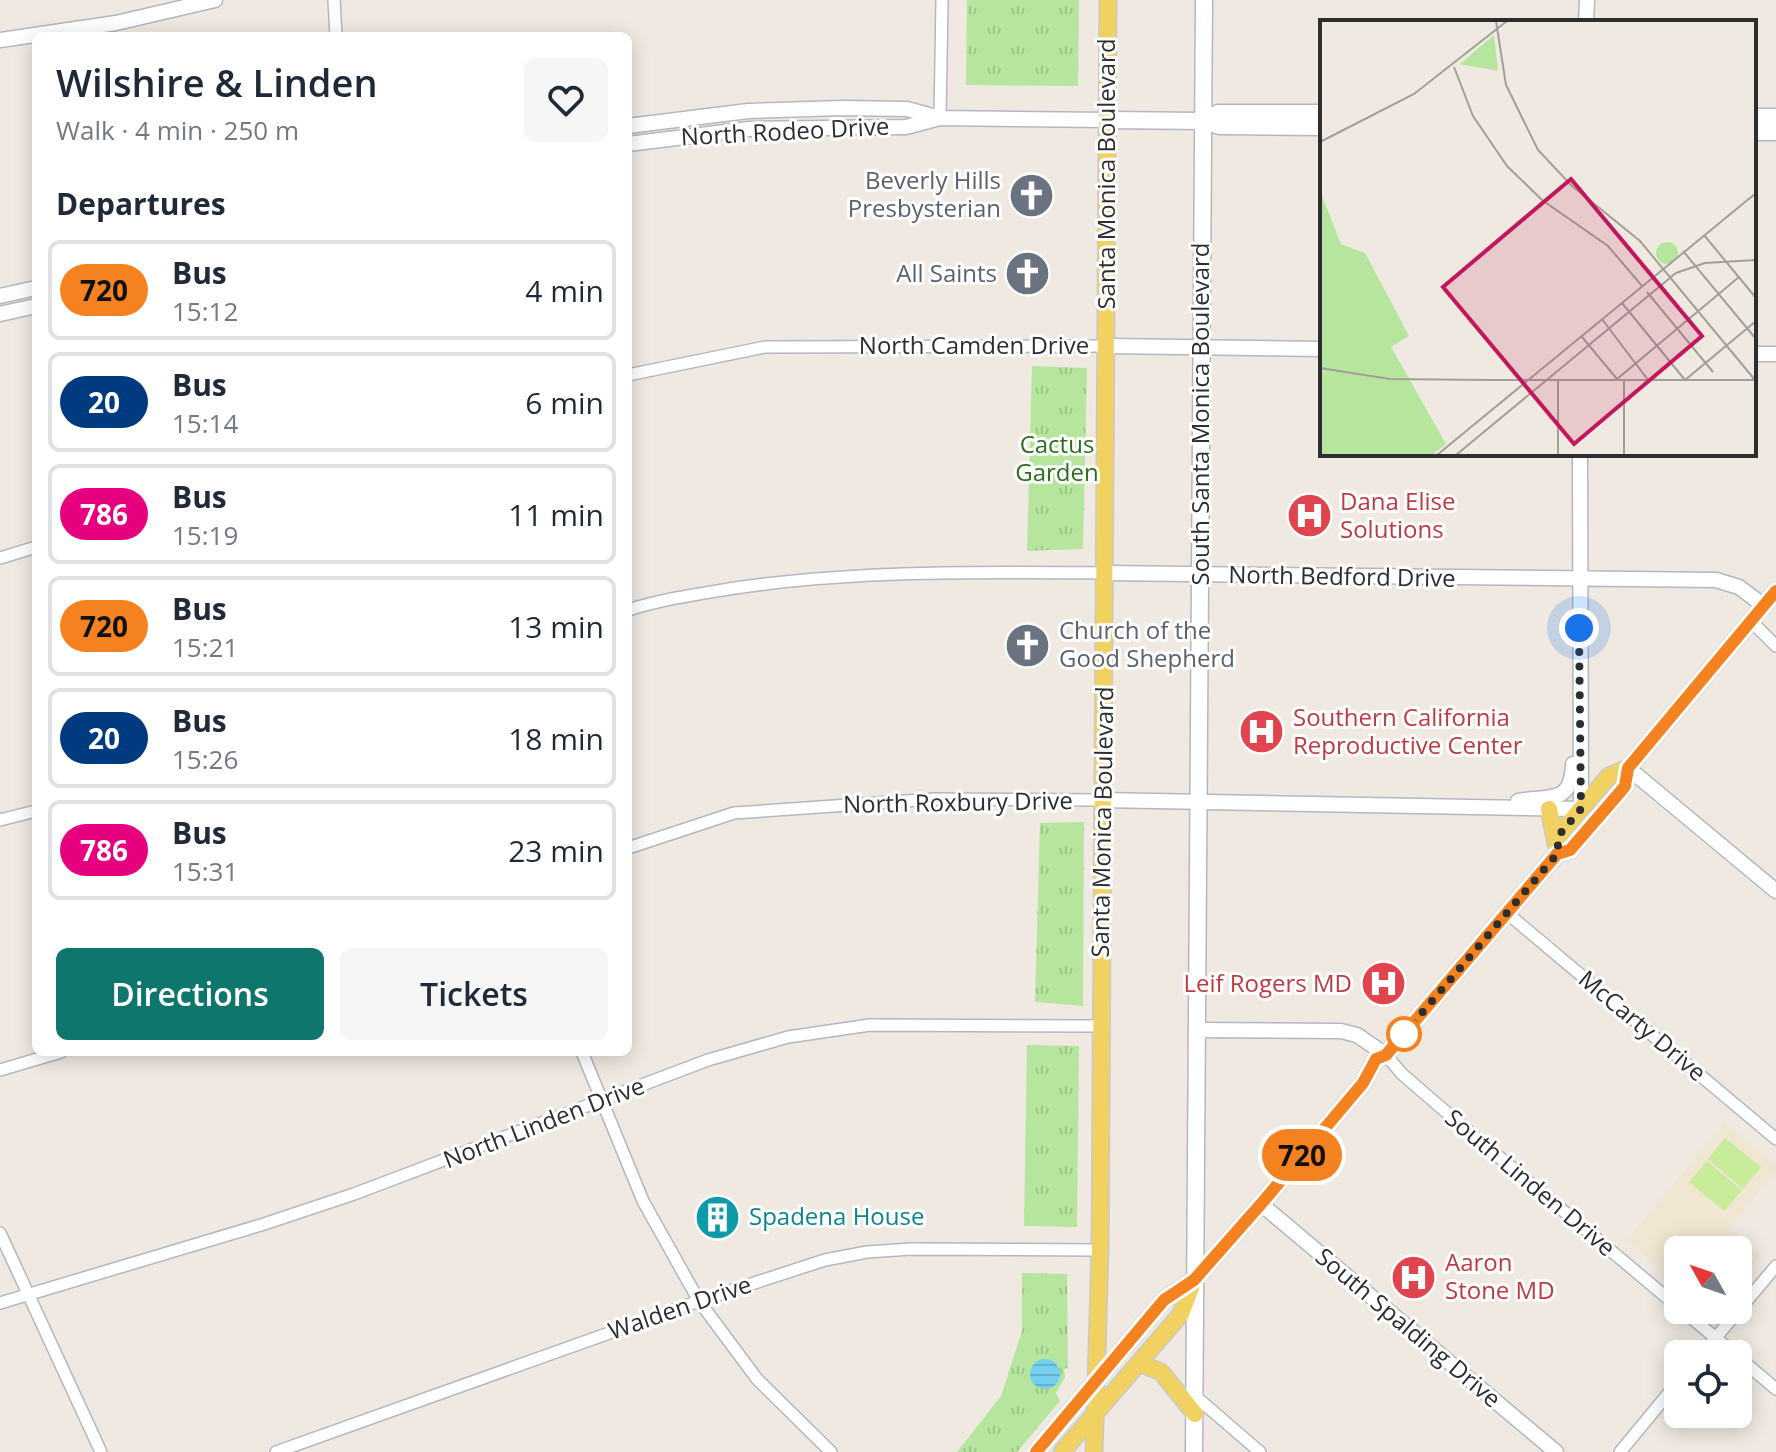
<!DOCTYPE html>
<meta charset="utf-8">
<style>
body{margin:0;font-family:"Open Sans",sans-serif;background:#f6f6f7;color:#1f2937;height:100vh;display:flex;flex-direction:column;font-size:30px;white-space:nowrap}
*{box-sizing:border-box;margin:0}
p{font-size:26px;color:#747a83}
.icon{flex:none;width:44px;height:44px;fill:none;stroke:currentColor;stroke-width:2;stroke-linecap:round;stroke-linejoin:round}
.map{position:relative;flex:1;overflow:hidden}
.side{position:absolute;left:32px;top:32px;width:600px;height:1024px;display:flex;flex-direction:column;background:#fff;border-radius:12px;box-shadow:0 4px 20px #0003}
.side>*{flex:none}
.badge{padding:0 16px;border-radius:26px;font-size:28px;line-height:52px}
.needle{width:52px;rotate:310deg}
.tools{position:absolute;left:1664px;top:1236px;display:grid;gap:16px}
.tools a{display:grid;place-items:center;width:88px;height:88px;border-radius:12px;background:#fff;box-shadow:0 4px 20px #0003;font-size:40px}
.you{position:absolute;width:40px;height:40px;margin:-20px;border:6px solid #fff;border-radius:50%;background:#1a73e8;box-shadow:0 0 0 12px #1a73e833}
.map>.badge{position:absolute;translate:-50% -50%;box-shadow:0 0 0 4px #fff}
h2{padding:0 24px;font-size:30px;line-height:72px}
.round{display:grid;place-items:center;flex:none;width:84px;height:84px;border-radius:12px;background:#f6f6f7}
.overview{display:flex;align-items:center;justify-content:space-between;height:136px;padding:0 24px}
h1{font-size:38px;font-weight:600;line-height:60px}
.button{display:flex;gap:16px;margin-top:auto;padding:16px 24px}
.button a{flex:1;height:92px;border-radius:12px;background:#0f766e;color:#fff;font-size:32px;font-weight:600;line-height:92px;text-align:center}
.button a+a{background:#f6f6f7;color:#1f2937}
ul{padding:0;list-style:none}
li{display:flex;align-items:center;gap:24px;height:100px;margin:0 16px 12px;padding:0 8px;border:4px solid #e0e1e3;border-radius:12px}
li div{flex:1}
li b{display:block;font-size:30px}
li em{font-style:normal}
li .badge{min-width:88px;font-weight:700;text-align:center}
.map>svg:first-child{display:block}
.education{fill:#f0e6d1}
.park{fill:url(#park-tufts)}
.pitch{fill:#c9ec9a}
.water{fill:url(#water-rules)}
.lines{fill:none;stroke-linecap:round;stroke-linejoin:round}
.minor-casing{stroke:#b4b7c1;stroke-width:14}
.tertiary-casing{stroke:#b4b7c1;stroke-width:17}
.secondary-casing{stroke:#b4b7c1;stroke-width:19}
.primary-casing{stroke:#c9c9c9;stroke-width:19}
.minor{stroke:#fff;stroke-width:11}
.tertiary{stroke:#fff;stroke-width:14}
.secondary{stroke:#fff;stroke-width:16}
.primary{stroke:#f2d163;stroke-width:16}
.line-casing{stroke:#fff;stroke-width:18}
.line{stroke:#f58220;stroke-width:12}
.walk{stroke:#2e2e2e;stroke-width:8;stroke-dasharray:0 14.4}
.stop-dot{fill:#fff;stroke:#f58220;stroke-width:4}
.labels{text-anchor:middle;stroke-width:6;stroke-linejoin:round;paint-order:stroke}
.street-label{font-size:24px;fill:#2e2e2e;stroke:#fff}
.worship-label{font-size:24px;fill:#5b616d;stroke:#fff;text-anchor:end}
.park-label{font-size:24px;fill:#2c6e1b;stroke:#fff}
.health-label{font-size:24px;fill:#be3a42;stroke:#fff;text-anchor:start}
.culture-label{font-size:24px;fill:#0d838f;stroke:#fff;text-anchor:start}
.inset-road{fill:none;stroke:#a29e99;stroke-width:2}
.view{fill:#c2185b;fill-opacity:0.15;stroke:#c2185b;stroke-width:4}
.inset-edge{fill:none;stroke:#2e2e2e;stroke-width:4}
</style>
<div class="map">
<svg width="1776" height="1452" viewBox="0 0 1776 1452">
<defs>
<pattern id="park-tufts" width="24" height="20" patternUnits="userSpaceOnUse" patternTransform="scale(2)"><rect width="24" height="20" fill="#b6e59e"/><path d="M3 7l-1-3M5 7V3M7 7l1-3M15 17l-1-3M17 17v-4M19 17l1-3" fill="none" stroke="#9dc588"/></pattern>
<pattern id="water-rules" width="6" height="5" patternUnits="userSpaceOnUse" patternTransform="scale(2)"><rect width="6" height="5" fill="#75cff0"/><path d="M0 2.5h6" fill="none" stroke="#66b2ce"/></pattern>
</defs>
<rect width="100%" height="100%" fill="#efe9e1"/>
<!-- education -->
<path class="education" d="M1725 1123 1776 1165V1171L1729 1228 1761 1255 1738 1282V1250H1678V1281L1627 1240Z"/>
<!-- park -->
<path class="park" d="M967 0H1079L1078 86 966 85Z
M1032 366 1087 368 1083 549 1027 551Z
M1084 822 1083 1006 1035 1002 1040 823Z
M1027 1045 1079 1046 1077 1227 1024 1226Z
M1022 1273 1067 1274 1068 1368 1064 1369 1065 1377 1056 1393 1060 1401 1017 1452H957L1001 1396 1022 1331Z"/>
<!-- pitch -->
<path class="pitch" d="M1725 1138 1761 1167 1743 1189 1708 1159Z
M1707 1161 1742 1190 1724 1211 1689 1182Z"/>
<!-- water -->
<path class="water" d="M1030 1374a15 15 0 1 1 30 0a15 15 0 1 1-30 0Z"/>
<g class="lines">
<defs>
<path id="minor" d="M334 0 336 36
M940 118 942 0
M628 375 765 347 1107 346
M0 558 36 547
M628 610C663 599 698 594 735 588 858 570 981 572 1105 573
M1751 621 1776 646
M0 820 36 811
M628 848 734 813 935 799 1102 800
M1507 913 1776 1139
M582 1052 643 1201 699 1301 757 1379 831 1452
M1386 1055 1402 1074 1467 1130 1678 1307
M0 1070 61 1052
M0 1233 101 1452
M0 1303 264 1224 354 1194 708 1060 788 1037 870 1025 1101 1026
M1682 1310 1735 1354
M1702 1354 1776 1266
M1738 1357 1776 1389
M1195 1396 1260 1452
M276 1452 699 1301 825 1260 867 1252 911 1249 1100 1250
M1620 1452 1678 1382"/>
<path id="tertiary" d="M1586 22 1587 0
M0 40 116 23 215 0
M628 126 748 111 842 108 907 109 940 118 1108 120
M628 144 749 129 906 127 940 118
M0 296 36 288
M0 314 36 306
M1107 346 1322 349
M1754 354H1776
M1105 573 1716 580 1739 587 1764 606
M1628 768 1776 891
M1102 800 1581 809 1580 454
M1518 801C1549 795 1571 806 1573 764
M1196 1030 1341 1031 1357 1035 1386 1055
M1261 1204 1556 1452"/>
<path id="secondary" d="M1754 117H1776
M1108 120 1204 121 1219 126 1322 127
M1204 121 1218 113H1322
M1754 132H1776
M1194 1452 1204 0"/>
<path id="primary" d="M1549 809 1556 844
M1557 854 1559 835 1581 809 1609 776 1628 768 1776 591
M1139 1363 1161 1372 1195 1414
M1036 1452 1164 1300 1194 1280 1261 1204 1363 1083 1376 1059 1386 1055 1557 854 1570 850 1625 786 1628 768
M1062 1452 1181 1314 1194 1280
M1094 1452 1100 1250 1108 0"/>
</defs>
<!-- minor casing -->
<use href="#minor" class="minor-casing"/>
<!-- tertiary casing -->
<use href="#tertiary" class="tertiary-casing"/>
<!-- secondary casing -->
<use href="#secondary" class="secondary-casing"/>
<!-- primary casing -->
<use href="#primary" class="primary-casing"/>
<!-- minor -->
<use href="#minor" class="minor"/>
<!-- tertiary -->
<use href="#tertiary" class="tertiary"/>
<!-- secondary -->
<use href="#secondary" class="secondary"/>
<!-- primary -->
<use href="#primary" class="primary"/>
</g>
<g class="lines">
<defs>
<path id="line" d="M1036 1452 1164 1300 1194 1280 1261 1204 1363 1083 1376 1059 1386 1055 1557 854 1570 850 1621 791 1625 786 1628 768 1776 591"/>
</defs>
<!-- line casing -->
<use href="#line" class="line-casing"/>
<!-- line -->
<use href="#line" class="line"/>
<!-- walk -->
<path class="walk" d="M1404 1034 1557 854 1559 835 1581 809 1579 628"/>
</g>
<!-- icons -->
<defs>
<symbol id="church-disc" viewBox="-11 -11 22 22"><circle r="9.5" fill="#6b7280" stroke="#fff"/><path d="M-1.2-6h2.4v3.5h3.3v2.4h-3.3V6h-2.4V-.1h-3.3v-2.4h3.3Z" fill="#fff"/></symbol>
<symbol id="hospital-disc" viewBox="-11 -11 22 22"><circle r="9.5" fill="#e0444e" stroke="#fff"/><path d="M-5-5h3v3.5h4V-5h3V5h-3V1.5h-4V5h-3Z" fill="#fff"/></symbol>
<symbol id="building-disc" viewBox="-11 -11 22 22"><circle r="9.5" fill="#0f9aa8" stroke="#fff"/><path d="M-4-6H4V6H1V3H-1V6H-4ZM-2.5-4.3h1.7v1.8h-1.7ZM.8-4.3h1.7v1.8H.8ZM-2.5-1h1.7V.8h-1.7ZM.8-1h1.7V.8H.8Z" fill="#fff"/></symbol>
</defs>
<g fill-rule="evenodd">
<use href="#church-disc" x="1006" y="170" width="51" height="51"/>
<use href="#church-disc" x="1002" y="248" width="51" height="51"/>
<use href="#hospital-disc" x="1284" y="490" width="51" height="51"/>
<use href="#church-disc" x="1002" y="620" width="51" height="51"/>
<use href="#hospital-disc" x="1236" y="706" width="51" height="51"/>
<use href="#hospital-disc" x="1358" y="958" width="51" height="51"/>
<use href="#building-disc" x="692" y="1192" width="51" height="51"/>
<use href="#hospital-disc" x="1388" y="1252" width="51" height="51"/>
</g>
<!-- markers -->
<circle class="stop-dot" cx="1404" cy="1034" r="16"/>
<g class="labels">
<!-- street labels -->
<g class="street-label">
<text transform="translate(785 132) rotate(-3)" y="8">North Rodeo Drive</text>
<text transform="translate(1107 174) rotate(-90)" y="8">Santa Monica Boulevard</text>
<text x="974" y="354">North Camden Drive</text>
<text transform="translate(1201 414) rotate(-90)" y="8">South Santa Monica Boulevard</text>
<text transform="translate(1342 577) rotate(1)" y="8">North Bedford Drive</text>
<text transform="translate(958 803) rotate(-1)" y="8">North Roxbury Drive</text>
<text transform="translate(1103 822) rotate(-89)" y="8">Santa Monica Boulevard</text>
<text transform="translate(1642 1026) rotate(40)" y="8">McCarty Drive</text>
<text transform="translate(544 1123) rotate(-21)" y="8">North Linden Drive</text>
<text transform="translate(1530 1183) rotate(40)" y="8">South Linden Drive</text>
<text transform="translate(680 1308) rotate(-19)" y="8">Walden Drive</text>
<text transform="translate(1408 1328) rotate(40)" y="8">South Spalding Drive</text>
</g>
<!-- worship labels -->
<g class="worship-label">
<text x="1001" y="189">Beverly Hills<tspan x="1001" dy="28">Presbysterian</tspan></text>
<text x="997" y="282">All Saints</text>
<text x="1059" y="639" text-anchor="start">Church of the<tspan x="1059" dy="28">Good Shepherd</tspan></text>
</g>
<!-- park labels -->
<g class="park-label">
<text x="1057" y="453">Cactus<tspan x="1057" dy="28">Garden</tspan></text>
</g>
<!-- health labels -->
<g class="health-label">
<text x="1340" y="510">Dana Elise<tspan x="1340" dy="28">Solutions</tspan></text>
<text x="1293" y="726">Southern California<tspan x="1293" dy="28">Reproductive Center</tspan></text>
<text x="1352" y="992" text-anchor="end">Leif Rogers MD</text>
<text x="1445" y="1271">Aaron<tspan x="1445" dy="28">Stone MD</tspan></text>
</g>
<!-- culture labels -->
<g class="culture-label">
<text x="749" y="1225">Spadena House</text>
</g>
</g>
<!-- overview -->
<g transform="translate(1320 20)">
<rect width="436" height="436" fill="#efe9e1"/>
<path d="M0 171 21 224 45 233 89 316 71 327 126 424 112 435H0Z" fill="#b6e59e"/>
<path d="M174 15 178 51 140 44ZM336 233a11 11 0 1 1 22 0a11 11 0 1 1-22 0Z" fill="#b6e59e"/>
<path class="inset-road" d="M176 1 186 65 218 130 251 165 320 221 435 360M134 47 153 96 187 146 222 180 288 226 322 266M0 122 94 74 187 1M384 215 436 278M363 231 436 319M327 272 393 352M302 283 365 360 436 301M282 299 328 360M262 317 297 359 419 257M0 348 70 359 171 360M170 360H436M435 360V435M117 435 436 173M136 435 356 253 385 243 436 240M238 435V360M304 435V360"/>
<path class="view" d="M251 159 382 316 254 424 123 267Z"/>
<rect width="436" height="436" class="inset-edge"/>
</g>
</svg>
<div class="tools">
<a><svg class="needle" viewBox="-14 -14 28 28"><path d="M0-13l5 13h-10z" fill="#e53935"/><path d="M0 13l5-13h-10z" fill="#747a83"/></svg></a>
<a><svg class="icon" aria-label="locate" viewBox="0 0 24 24"><circle cx="12" cy="12" r="6"/><path d="M12 2v4M12 18v4M2 12h4M18 12h4"/></svg></a>
</div>
<div class="you" style="left:1579px;top:628px"></div>
<b class="badge" style="left:1302px;top:1155px;background:#f58220;color:#111">720</b>
<section class="side">
<div class="overview"><div><h1>Wilshire &amp; Linden</h1><p>Walk · 4 min · 250 m</p></div><a class="round"><svg class="icon" aria-label="heart" viewBox="0 0 24 24"><path d="M12 20l-8-8c-3-5 5-10 8-4 3-6 11-1 8 4z"/></svg></a></div>
<h2>Departures</h2>
<ul>
<li><span class="badge" style="background:#f58220;color:#111">720</span><div><b>Bus</b><p>15:12</p></div><em>4 min</em></li>
<li><span class="badge" style="background:#003b80;color:#fff">20</span><div><b>Bus</b><p>15:14</p></div><em>6 min</em></li>
<li><span class="badge" style="background:#e6007e;color:#fff">786</span><div><b>Bus</b><p>15:19</p></div><em>11 min</em></li>
<li><span class="badge" style="background:#f58220;color:#111">720</span><div><b>Bus</b><p>15:21</p></div><em>13 min</em></li>
<li><span class="badge" style="background:#003b80;color:#fff">20</span><div><b>Bus</b><p>15:26</p></div><em>18 min</em></li>
<li><span class="badge" style="background:#e6007e;color:#fff">786</span><div><b>Bus</b><p>15:31</p></div><em>23 min</em></li>
</ul>
<div class="button"><a>Directions</a><a>Tickets</a></div>
</section>
</div>
